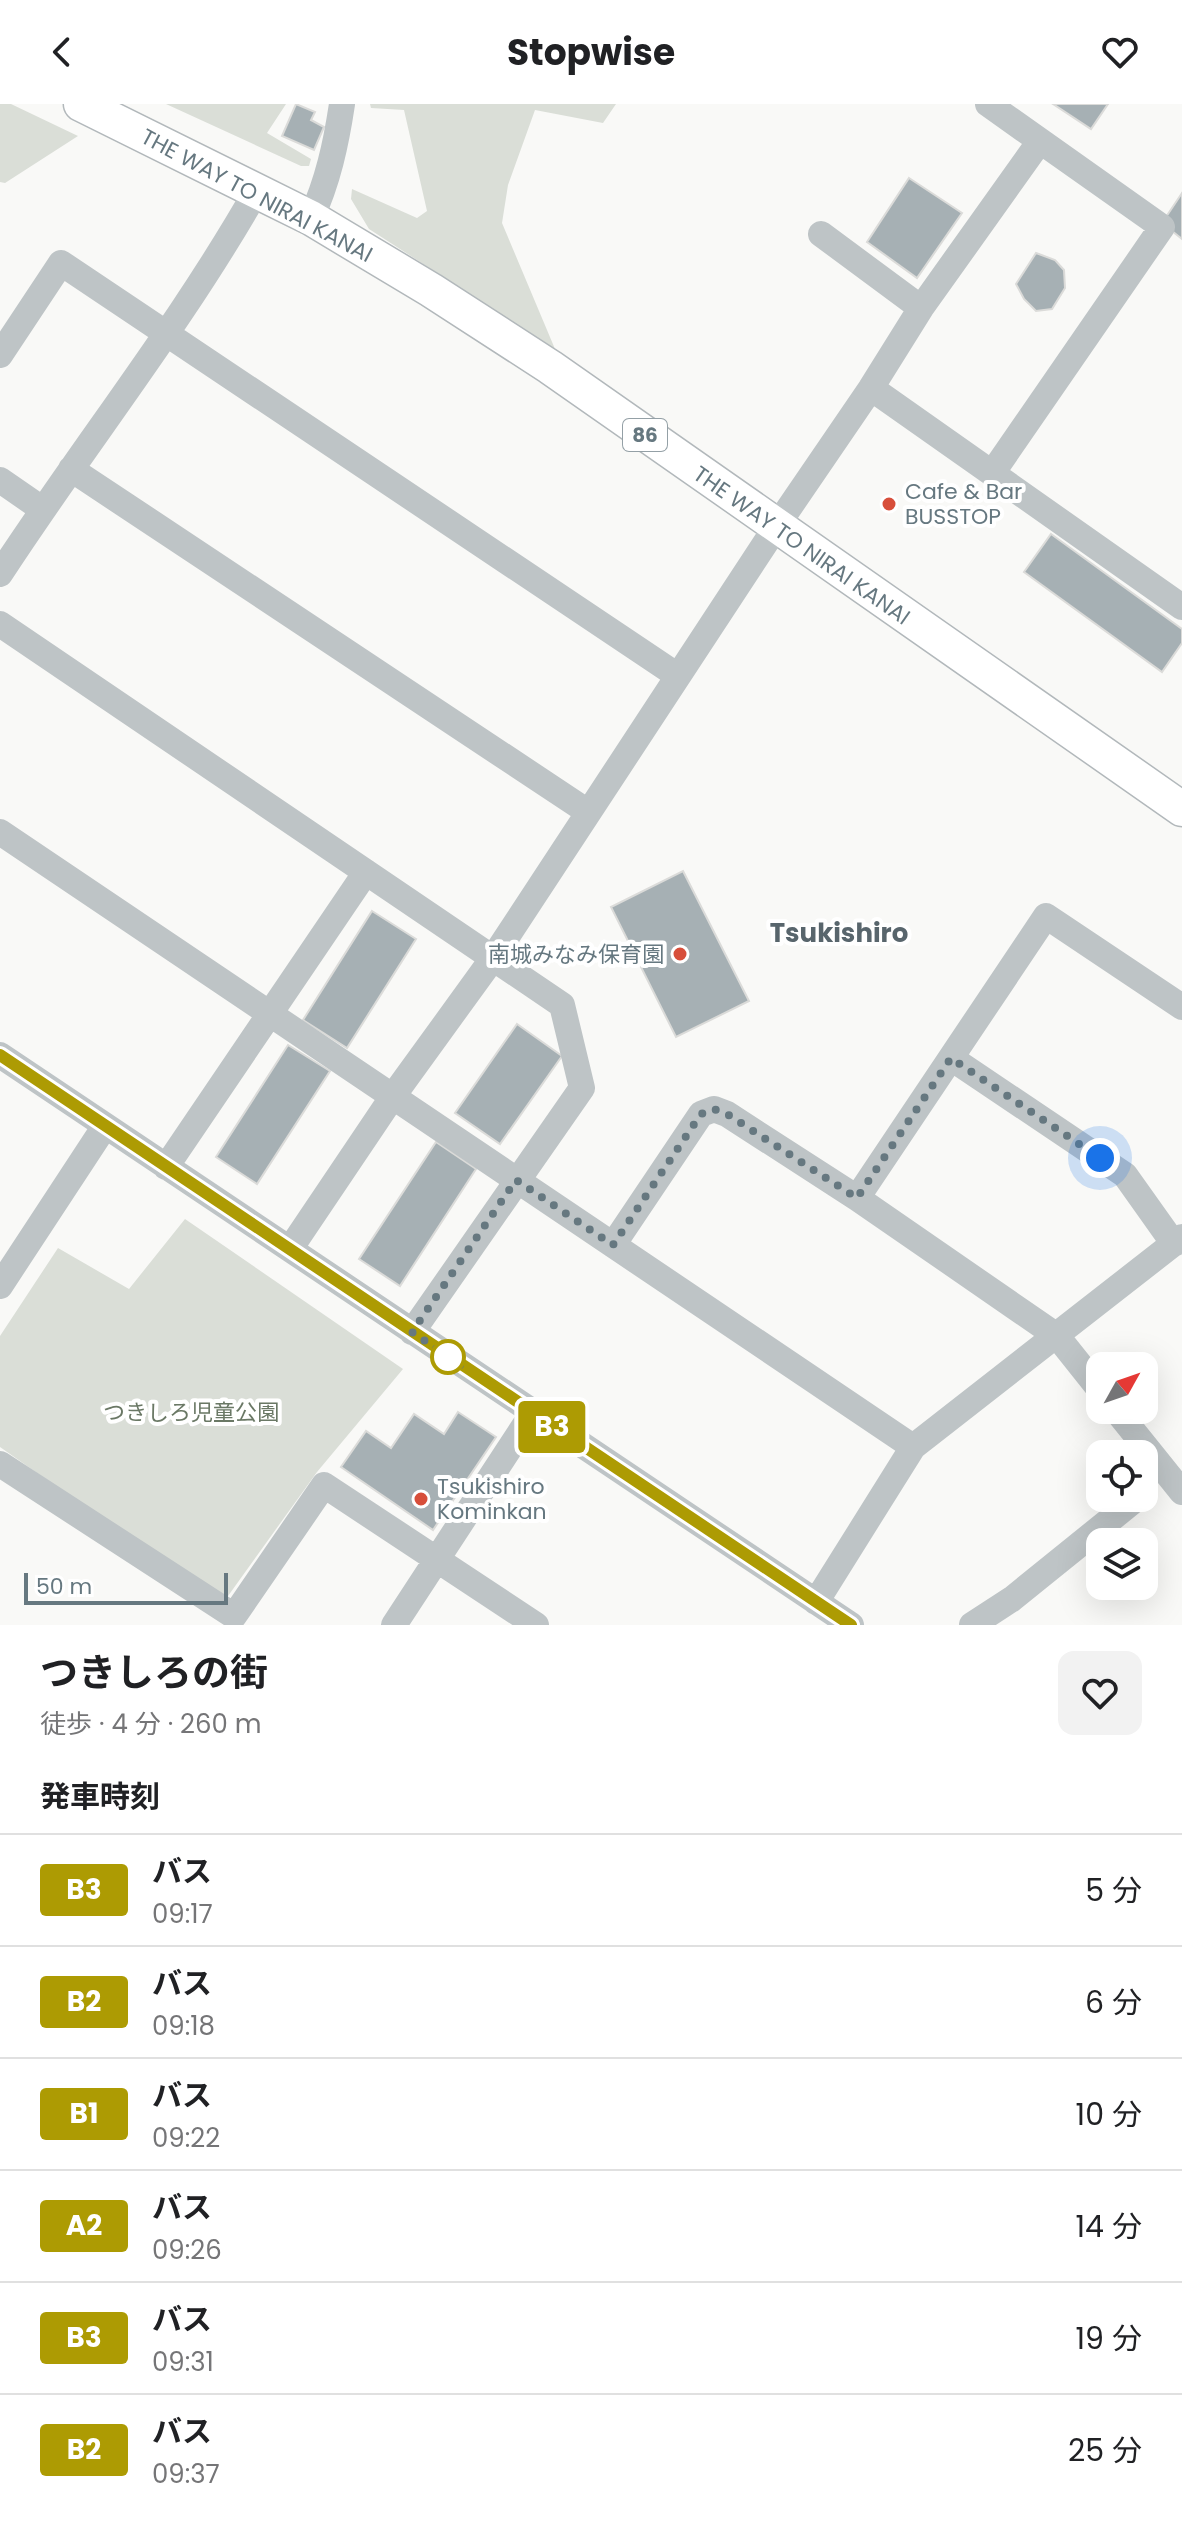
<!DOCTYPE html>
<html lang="ja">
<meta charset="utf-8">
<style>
body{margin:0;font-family:Poppins,"Noto Sans JP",sans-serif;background:#f2f2f2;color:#202124;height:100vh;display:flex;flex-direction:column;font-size:30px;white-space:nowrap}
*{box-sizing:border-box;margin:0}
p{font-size:26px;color:#757577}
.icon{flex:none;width:44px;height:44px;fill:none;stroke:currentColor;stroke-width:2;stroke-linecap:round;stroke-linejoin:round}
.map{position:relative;height:1521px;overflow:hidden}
.side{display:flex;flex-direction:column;background:#fff;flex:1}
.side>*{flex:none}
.badge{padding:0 16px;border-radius:6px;font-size:28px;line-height:52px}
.needle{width:52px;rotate:50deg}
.tools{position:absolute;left:1086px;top:1248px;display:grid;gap:16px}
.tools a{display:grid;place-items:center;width:72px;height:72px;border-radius:16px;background:#fff;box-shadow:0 8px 32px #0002;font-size:40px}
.scale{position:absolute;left:24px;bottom:20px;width:204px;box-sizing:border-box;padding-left:8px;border:4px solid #667880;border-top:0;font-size:22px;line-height:28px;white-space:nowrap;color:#667880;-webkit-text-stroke:6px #fff;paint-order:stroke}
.you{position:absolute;width:40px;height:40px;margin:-20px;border:6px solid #fff;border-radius:50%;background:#1a73e8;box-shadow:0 0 0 12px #1a73e833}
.map>.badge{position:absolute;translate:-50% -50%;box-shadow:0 0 0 4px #fff}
h2{padding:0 40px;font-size:30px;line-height:72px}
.round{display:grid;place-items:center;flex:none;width:84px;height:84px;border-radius:16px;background:#f2f2f2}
.summary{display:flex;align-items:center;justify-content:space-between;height:136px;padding:0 40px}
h1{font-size:38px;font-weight:700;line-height:60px}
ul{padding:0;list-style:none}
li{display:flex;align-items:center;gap:24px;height:112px;padding:0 40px;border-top:2px solid #e0e0e0}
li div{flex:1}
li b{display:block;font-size:30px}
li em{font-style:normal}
li .badge{min-width:88px;font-weight:700;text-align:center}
header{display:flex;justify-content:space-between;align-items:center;height:104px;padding:0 40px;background:#fff;font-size:36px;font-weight:700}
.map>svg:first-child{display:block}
.green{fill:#daded7}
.building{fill:#a6b0b4;stroke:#dbdbd9;stroke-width:2}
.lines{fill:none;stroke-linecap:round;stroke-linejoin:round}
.major-casing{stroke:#b2b8bb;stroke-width:37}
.minor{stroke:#bec4c6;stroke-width:26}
.major{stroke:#fff;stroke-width:34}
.line-casing{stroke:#fff;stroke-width:18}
.line{stroke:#ad9b03;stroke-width:12}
.walk{stroke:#667880;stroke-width:8;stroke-dasharray:0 14.4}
.poi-dot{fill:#d74e3a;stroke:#fff;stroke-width:3}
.stop-dot{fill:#fff;stroke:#ad9b03;stroke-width:4}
.labels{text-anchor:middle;stroke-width:8;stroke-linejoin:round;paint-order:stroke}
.shield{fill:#fff;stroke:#94a0a6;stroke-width:2}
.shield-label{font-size:20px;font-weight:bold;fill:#667880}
.street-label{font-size:22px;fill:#667880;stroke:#fff}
.poi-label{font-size:22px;fill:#667880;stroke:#fff;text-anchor:start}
.park-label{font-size:22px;fill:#6a7865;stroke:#fff}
.quarter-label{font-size:26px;font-weight:bold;fill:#58656c;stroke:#fff}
</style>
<header><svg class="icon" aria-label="back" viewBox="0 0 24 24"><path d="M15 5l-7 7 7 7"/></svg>Stopwise<svg class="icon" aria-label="heart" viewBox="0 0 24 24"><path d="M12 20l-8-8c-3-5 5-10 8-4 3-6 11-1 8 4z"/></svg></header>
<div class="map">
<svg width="1182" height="1521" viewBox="0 0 1182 1521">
<rect width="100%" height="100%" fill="#f9f9f7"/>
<!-- green -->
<path class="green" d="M0 0H11L78 32 5 79 0 78Z
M166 0H286L267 29 311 55 309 62H301Z
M370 0H616L603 19 535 6 508 81 502 119 555 245 369 125 351 95 352 85 417 114 427 107 404 6 371 4Z
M185 1115 403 1265 317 1368 223 1499 0 1343V1232L58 1144 129 1185Z"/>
<!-- building -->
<path class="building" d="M296 0 315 8 311 16 324 23 314 46 282 32Z
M1053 0H1108L1091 25Z
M909 74 962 109 917 174 867 138Z
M1182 89V135L1162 119Z
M1036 149 1055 156 1064 166 1065 184 1052 205 1036 207 1024 195 1016 180Z
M1051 430 1182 525V539L1162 568 1024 468Z
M683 767 749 897 676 933 611 803Z
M372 807 416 835 347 944 303 916Z
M517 920 562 952 500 1040 455 1009Z
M288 941 330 967 257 1080 216 1053Z
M436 1038 476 1065 400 1182 359 1155Z
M458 1308 496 1333 433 1426 341 1363 366 1327 391 1344 414 1310 444 1330Z"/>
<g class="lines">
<defs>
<path id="major" d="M81 0 311 114 431 186 550 263 1182 705"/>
</defs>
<!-- major casing -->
<use href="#major" class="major-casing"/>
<!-- minor -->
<path class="minor" d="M988 0 1162 123 993 368
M311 114C328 77 336 40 342 0
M821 130 921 204
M0 251 61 159 678 572
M871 284 1182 503
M71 365 588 708
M0 376 42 405
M0 470C84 341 181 220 257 86
M0 520 562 901 582 984 412 1228
M0 728 913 1343
M0 951 851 1521
M951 954 1125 1071 1174 1140
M166 1063 366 768
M613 1141 701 1010 714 1005 727 1010 857 1094
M290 1145 393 992 493 854 776 423 871 284 921 204 1040 37
M0 1182 105 1022
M1100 1286 1057 1232 857 1094 1046 812 1182 903
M1116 1306 1182 1388
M0 1360 234 1512 324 1381 536 1521
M816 1498 913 1343 1182 1133
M394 1521 532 1310
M972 1521 1012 1495 1137 1394"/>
<!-- major -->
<use href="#major" class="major"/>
</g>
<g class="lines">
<defs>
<path id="line" d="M0 951 851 1521"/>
</defs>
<!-- line casing -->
<use href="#line" class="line-casing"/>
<!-- line -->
<use href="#line" class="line"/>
<!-- walk -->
<path class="walk" d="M448 1253 460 1261 412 1228 516 1076 613 1141 701 1010 714 1005 727 1010 857 1094 951 954 1100 1054"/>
</g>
<!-- markers -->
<g class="poi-dot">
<circle cx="889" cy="400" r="8"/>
<circle cx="680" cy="850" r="8"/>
<circle cx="421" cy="1395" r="8"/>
</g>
<circle class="stop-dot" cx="448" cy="1253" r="16"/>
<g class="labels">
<!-- shield labels -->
<rect class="shield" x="623" y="315" width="44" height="32" rx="6"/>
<g class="shield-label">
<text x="645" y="338">86</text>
</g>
<!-- street labels -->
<g class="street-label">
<text transform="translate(257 91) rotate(28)" y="8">THE WAY TO NIRAI KANAI</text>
<text transform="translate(802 441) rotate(35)" y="8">THE WAY TO NIRAI KANAI</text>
</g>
<!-- poi labels -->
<g class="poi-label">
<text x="905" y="395">Cafe &amp; Bar<tspan x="905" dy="25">BUSSTOP</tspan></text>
<text x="664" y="858" text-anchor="end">南城みなみ保育園</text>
<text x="437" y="1390">Tsukishiro<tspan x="437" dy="25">Kominkan</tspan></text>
</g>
<!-- park labels -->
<g class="park-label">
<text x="191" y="1316">つきしろ児童公園</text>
</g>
<!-- quarter labels -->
<g class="quarter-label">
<text x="839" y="838">Tsukishiro</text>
</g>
</g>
</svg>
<div class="tools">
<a><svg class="needle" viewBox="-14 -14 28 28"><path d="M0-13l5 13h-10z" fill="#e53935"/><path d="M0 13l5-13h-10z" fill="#757577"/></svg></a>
<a><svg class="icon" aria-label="locate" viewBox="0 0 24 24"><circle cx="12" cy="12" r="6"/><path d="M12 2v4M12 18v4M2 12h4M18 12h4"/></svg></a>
<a><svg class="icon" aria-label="layers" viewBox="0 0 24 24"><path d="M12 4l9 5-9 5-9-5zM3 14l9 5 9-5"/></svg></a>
</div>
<div class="scale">50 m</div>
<div class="you" style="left:1100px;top:1054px"></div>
<b class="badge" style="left:552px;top:1323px;background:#ad9b03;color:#fff">B3</b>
</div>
<section class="side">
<div class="summary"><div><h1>つきしろの街</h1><p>徒歩 · 4 分 · 260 m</p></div><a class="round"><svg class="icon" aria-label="heart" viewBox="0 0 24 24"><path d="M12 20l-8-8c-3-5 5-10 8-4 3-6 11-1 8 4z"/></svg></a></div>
<h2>発車時刻</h2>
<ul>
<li><span class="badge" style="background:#ad9b03;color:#fff">B3</span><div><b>バス</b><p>09:17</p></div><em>5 分</em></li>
<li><span class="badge" style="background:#ad9b03;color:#fff">B2</span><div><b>バス</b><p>09:18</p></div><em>6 分</em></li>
<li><span class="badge" style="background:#ad9b03;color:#fff">B1</span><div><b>バス</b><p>09:22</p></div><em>10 分</em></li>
<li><span class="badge" style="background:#ad9b03;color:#fff">A2</span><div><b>バス</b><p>09:26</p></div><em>14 分</em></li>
<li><span class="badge" style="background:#ad9b03;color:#fff">B3</span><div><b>バス</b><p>09:31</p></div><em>19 分</em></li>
<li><span class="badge" style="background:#ad9b03;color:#fff">B2</span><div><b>バス</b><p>09:37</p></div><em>25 分</em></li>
</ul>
</section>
